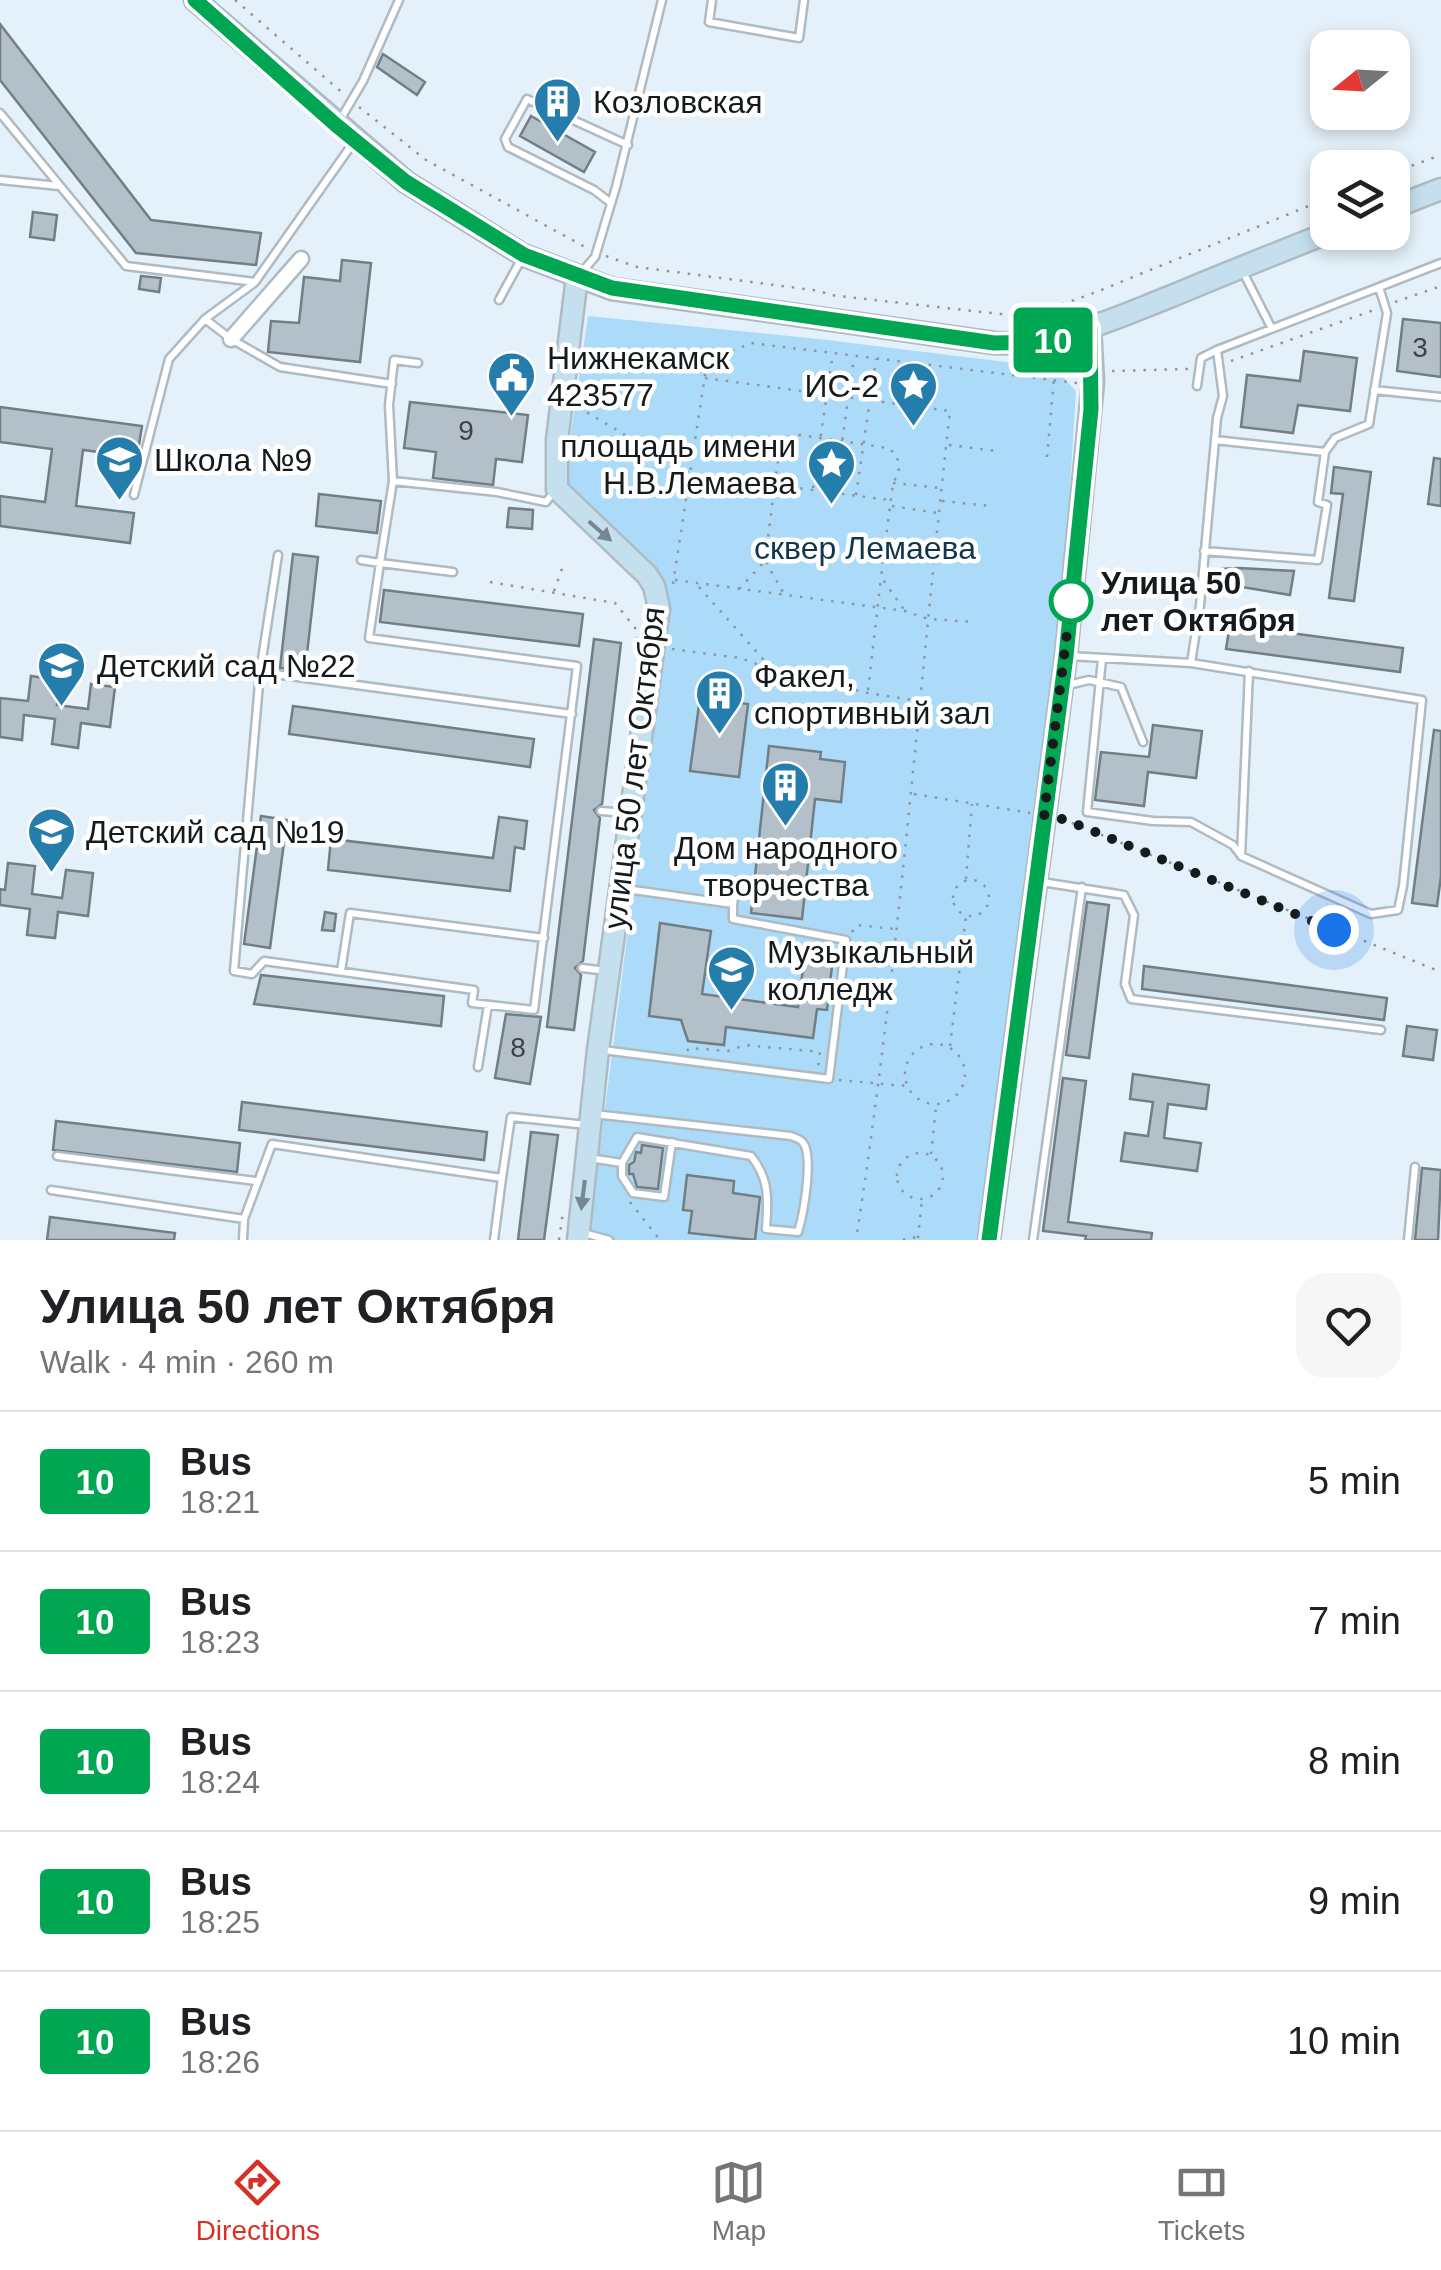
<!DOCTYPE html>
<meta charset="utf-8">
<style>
body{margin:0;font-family:Arial,sans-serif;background:#f6f6f6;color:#202124;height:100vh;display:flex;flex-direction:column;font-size:38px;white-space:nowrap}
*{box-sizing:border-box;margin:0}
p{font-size:32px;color:#757577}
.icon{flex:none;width:55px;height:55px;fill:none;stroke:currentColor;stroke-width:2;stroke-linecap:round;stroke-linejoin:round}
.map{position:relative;height:1240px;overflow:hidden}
.sheet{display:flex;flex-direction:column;background:#fff;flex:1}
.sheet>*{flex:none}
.badge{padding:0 20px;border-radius:8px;font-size:35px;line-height:65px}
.needle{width:65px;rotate:252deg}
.tools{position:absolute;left:1310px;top:30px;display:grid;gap:20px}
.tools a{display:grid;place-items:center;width:100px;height:100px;border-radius:20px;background:#fff;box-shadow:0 5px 15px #0003;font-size:50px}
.you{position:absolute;width:50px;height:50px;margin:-25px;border:8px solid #fff;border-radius:50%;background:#1a73e8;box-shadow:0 0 0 15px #1a73e833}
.map>.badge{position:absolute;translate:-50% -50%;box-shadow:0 0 0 5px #fff}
.round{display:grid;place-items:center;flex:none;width:105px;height:105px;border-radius:30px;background:#f6f6f6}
.head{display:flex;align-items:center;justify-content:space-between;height:170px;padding:0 40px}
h1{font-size:48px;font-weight:800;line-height:75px}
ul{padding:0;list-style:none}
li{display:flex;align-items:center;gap:30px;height:140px;padding:0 40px;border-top:2px solid #e0e0e0}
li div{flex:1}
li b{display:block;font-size:38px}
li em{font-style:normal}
li .badge{min-width:110px;font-weight:700;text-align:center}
.tab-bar{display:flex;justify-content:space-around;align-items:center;height:140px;border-top:2px solid #e0e0e0;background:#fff;font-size:28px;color:#757577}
.tab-bar a{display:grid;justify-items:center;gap:5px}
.tab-bar .active{color:#d93025}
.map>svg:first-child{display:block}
.green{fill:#acdbf9}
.building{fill:#b4c0c9;stroke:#727e86;stroke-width:2.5}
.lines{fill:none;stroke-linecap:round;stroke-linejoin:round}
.lane-casing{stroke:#aebbc3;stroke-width:11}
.street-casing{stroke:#aebbc3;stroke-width:19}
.secondary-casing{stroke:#aebbc3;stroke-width:25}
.path{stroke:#8d969d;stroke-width:2.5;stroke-dasharray:2.5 8;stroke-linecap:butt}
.lane{stroke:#fff;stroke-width:6}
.street{stroke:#fff;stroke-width:14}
.secondary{stroke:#c4e0ee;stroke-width:20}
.oneway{fill:#758790}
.line-casing{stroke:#fff;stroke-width:22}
.line{stroke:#00a651;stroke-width:15}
.walk{stroke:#151a1d;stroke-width:10;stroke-dasharray:0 18}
.stop-dot{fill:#fff;stroke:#00a651;stroke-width:5}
.labels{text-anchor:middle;stroke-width:9;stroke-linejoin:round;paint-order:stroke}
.number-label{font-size:28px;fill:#3d4448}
.poi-label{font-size:32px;fill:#151a1d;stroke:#fff;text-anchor:start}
.park-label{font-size:32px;fill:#10374d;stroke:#fff}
.stop-label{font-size:32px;font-weight:bold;fill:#151a1d;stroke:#fff;text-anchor:start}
.street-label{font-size:32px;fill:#151a1d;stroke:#fff}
</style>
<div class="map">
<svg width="1441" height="1240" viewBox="0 0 1441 1240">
<rect width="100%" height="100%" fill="#e4f1fa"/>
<!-- green -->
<path class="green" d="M588 316 819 339 1054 368 1076 391 1061 631 1034 801 978 1240H588L670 603 653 564 584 507 567 488 565 472Z"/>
<!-- building -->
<path class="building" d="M0 24 151 220 261 233 256 265 136 253 0 80Z
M383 54 425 82 417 95 377 67Z
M531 116 595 152 584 172 520 136Z
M33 212 57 215 54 240 30 237Z
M342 260 371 263 360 362 268 352 271 321 299 323 304 277 340 281Z
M141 276 161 278 159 292 139 289Z
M1403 319 1441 323V377L1397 371Z
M1304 351 1357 358 1350 411 1298 405 1293 433 1241 427 1247 375 1300 381Z
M410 402 528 415 522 462 496 459 493 485 433 478 436 452 404 448Z
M0 407 142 426 137 457 83 450 76 506 134 513 130 543 0 526V496L45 502 52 449 0 442Z
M1434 458 1441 459V506L1428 504Z
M1334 467 1371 472 1354 601 1329 598 1343 494 1331 493Z
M319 494 381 501 377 533 316 526Z
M509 508 533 510 532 529 507 527Z
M293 554 318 557 305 671 280 668Z
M1239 568 1294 571 1290 595 1218 583 1220 569Z
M384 590 583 614 579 646 380 622Z
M1230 625 1403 648 1400 672 1226 649Z
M594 639 621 643 602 804 594 810 600 818 583 961 575 968 581 975 574 1030 547 1027Z
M31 676 60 680 57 705 88 709 91 684 115 687 110 727 81 723 78 748 52 744 55 719 24 715 22 740 0 737V698L28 701Z
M700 698 748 704 739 777 690 771Z
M293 706 534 739 530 767 289 734Z
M1153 725 1202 731 1196 778 1148 772 1144 806 1095 800 1101 752 1149 757Z
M1434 730 1441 731V876L1437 906 1412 903Z
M769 746 821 752 820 759 845 762 841 802 815 799 802 919 751 913Z
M261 816 287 820 270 948 244 944Z
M499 817 527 821 524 849 515 847 510 891 328 870 331 839 493 858Z
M8 863 35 866 32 894 62 898 66 870 93 873 88 916 58 912 55 938 27 935 30 909 0 905V889L5 890Z
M1087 902 1109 905 1089 1058 1066 1055Z
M325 912 336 914 334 931 322 930Z
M660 923 711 931 702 994 798 1007 805 953 833 957 827 1010 817 1009 813 1038 726 1027 724 1045 688 1041 681 1020 649 1016Z
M1144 966 1387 998 1384 1020 1142 989Z
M261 975 444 996 441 1026 254 1004Z
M506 1014 541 1017 530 1084 495 1078Z
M1407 1026 1437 1030 1433 1060 1403 1056Z
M1133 1074 1209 1085 1206 1109 1168 1104 1164 1138 1201 1143 1197 1171 1121 1161 1125 1133 1148 1136 1153 1102 1130 1099Z
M1063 1078 1086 1081 1068 1222 1152 1233 1151 1240H1085L1086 1236 1043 1231Z
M242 1102 487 1132 484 1160 239 1130Z
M56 1121 240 1143 237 1172 53 1150Z
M531 1132 558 1135 544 1240H518Z
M642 1145 663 1148 658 1189 637 1187 633 1174H629V1165L634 1162 636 1152 641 1153Z
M1422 1168 1441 1170 1438 1240H1415Z
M687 1175 734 1181 733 1193 760 1197 755 1240 689 1233 692 1211 683 1210Z
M50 1217 175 1233 174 1240H47Z"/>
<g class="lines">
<defs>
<path id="lane" d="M712 0 709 22 799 38 804 0
M0 113 126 266 255 282 353 143
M340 120 363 81 399 0
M0 180 59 186
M611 203 594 190 508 147 505 139 527 99 628 145
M1242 270 1271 327
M581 273 595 257 616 187 662 0
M499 300 523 256
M205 319 231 339 280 367 392 384
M418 363 394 360 389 405 393 481 497 492 546 502 553 493
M1197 386 1201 358 1217 350
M1374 390 1441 397
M1215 440 1325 452
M134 495 169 359 205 319 254 283
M1204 551 1318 560 1327 505 1318 502 1325 452 1335 438 1369 424 1387 313 1379 287
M278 555 260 672 234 971 252 974 264 961 474 990 472 1003 534 1010 577 666 369 638 380 563 453 572
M361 560 380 563 393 481
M1069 656 1191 663 1200 605 1217 418 1223 396 1217 350 1441 263
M1102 659 1087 812 1153 821 1191 822 1233 845 1240 854
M1191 663 1422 700 1403 886 1398 910 1371 914 1241 856 1249 671
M260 672 572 714
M1068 685 1089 680 1121 687 1143 742
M601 811 628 813
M1042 882 1124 895 1134 915 1125 984 1131 999 1381 1030
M626 889 733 904 737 881
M582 968 607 971
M341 971 350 913 544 938
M603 1050 829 1079 846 940 733 919V904
M478 1067 488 1005
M57 1156 256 1181
M589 1158 622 1163 637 1137 751 1156C770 1179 768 1201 766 1229L798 1232C804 1213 812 1163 805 1146 802 1139 798 1139 791 1136L594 1114
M622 1163V1176L633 1193 664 1197 672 1142
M502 1178 511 1117 587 1125
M51 1190 244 1219
M580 1232 609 1240
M243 1240 244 1219 272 1144 502 1178 494 1240
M1033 1240 1082 887
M1408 1240 1415 1167"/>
<path id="street" d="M231 339 301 259"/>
<path id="secondary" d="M195 0 406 182 523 255 612 289 994 343C1058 346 1113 319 1172 296 1224 274 1277 253 1330 232
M1392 208 1441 189
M577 277 557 440V489L647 575 654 586 659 608 598 1050 578 1240
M989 1240 1066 655 1093 382 1090 328"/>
</defs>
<!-- lane casing -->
<use href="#lane" class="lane-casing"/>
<!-- street casing -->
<use href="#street" class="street-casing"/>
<!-- secondary casing -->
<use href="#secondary" class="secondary-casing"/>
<!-- path -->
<path class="path" d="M235 0 345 95
M359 107 426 160 585 247
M1392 173 1441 155
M606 256 637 267 820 291 830 295 1000 314C1054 314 1104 288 1155 268 1212 245 1270 222 1328 198
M1395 302 1441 286
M1231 361 1374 310
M1112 371 1188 369
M705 378 950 411C919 687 899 965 856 1240
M578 407 691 474 889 500
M949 445 997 451
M1047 457 1054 379
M893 483 940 488
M813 488 833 353
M835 492 854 357
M856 495 876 359
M942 501 990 506
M892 506 938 513
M766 562 784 594
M675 580 905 611 928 619 975 622
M490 582 615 603 636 629 637 639
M673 584 707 362 751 343 1077 383
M699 587 770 667
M739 589 765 561 779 452 784 437 800 435 888 448 897 455 899 472 893 483 881 577 905 611
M554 591 563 566
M672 649 740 658 773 670 868 693 918 701
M868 690 881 578
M914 794 1030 813
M1062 819 1441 972
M966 879 972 804
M953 898a18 18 0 1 1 36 0a18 18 0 1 1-36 0Z
M852 932 857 925 895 929
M905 1074a30 30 0 1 1 60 0a30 30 0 1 1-60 0Z
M950 1046 966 916
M687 1051 689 1048 728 1051 745 1045 820 1052 818 1068
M839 1080 906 1086
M897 1176a23 23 0 1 1 46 0a23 23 0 1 1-46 0Z
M931 1154 936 1107
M630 1202 660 1240
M918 1238 922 1199
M559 1240 563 1212
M903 1240 912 1237 922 1240"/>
<!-- lane -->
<use href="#lane" class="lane"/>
<!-- street -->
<use href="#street" class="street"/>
<!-- secondary -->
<use href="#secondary" class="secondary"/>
</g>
<!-- one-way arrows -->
<defs><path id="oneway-solid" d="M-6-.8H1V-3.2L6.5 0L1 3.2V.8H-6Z" transform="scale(2.5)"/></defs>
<g class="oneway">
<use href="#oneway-solid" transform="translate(600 531) rotate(41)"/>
<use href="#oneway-solid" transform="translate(583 1195) rotate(97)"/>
</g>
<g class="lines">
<defs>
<path id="line" d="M195 0 336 125 406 182 524 255 612 288 994 343 1042 342 1090 328 1091 409 1066 656 989 1240"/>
</defs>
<!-- line casing -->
<use href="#line" class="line-casing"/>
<!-- line -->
<use href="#line" class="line"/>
<!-- walk -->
<path class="walk" d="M1071 601 1044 815 1066 820 1334 930"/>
</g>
<!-- icons -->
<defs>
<symbol id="building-pin" viewBox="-11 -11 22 30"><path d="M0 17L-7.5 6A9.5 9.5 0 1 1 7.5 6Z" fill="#257dac" stroke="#fff"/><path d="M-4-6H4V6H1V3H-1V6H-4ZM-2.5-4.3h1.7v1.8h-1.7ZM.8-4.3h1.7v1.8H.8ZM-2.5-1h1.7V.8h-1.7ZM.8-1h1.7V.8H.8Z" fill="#fff"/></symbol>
<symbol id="civic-pin" viewBox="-11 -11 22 30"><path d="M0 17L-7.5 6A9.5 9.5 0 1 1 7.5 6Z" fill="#257dac" stroke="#fff"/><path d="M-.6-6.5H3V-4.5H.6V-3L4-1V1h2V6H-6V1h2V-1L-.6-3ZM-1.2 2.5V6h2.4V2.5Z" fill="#fff"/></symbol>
<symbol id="sight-pin" viewBox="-11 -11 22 30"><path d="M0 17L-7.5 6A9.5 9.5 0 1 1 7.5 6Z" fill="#257dac" stroke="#fff"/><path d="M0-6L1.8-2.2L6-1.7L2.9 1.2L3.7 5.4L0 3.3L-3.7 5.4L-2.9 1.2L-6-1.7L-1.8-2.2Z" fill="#fff"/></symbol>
<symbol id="school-pin" viewBox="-11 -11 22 30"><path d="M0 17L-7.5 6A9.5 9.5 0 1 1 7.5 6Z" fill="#257dac" stroke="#fff"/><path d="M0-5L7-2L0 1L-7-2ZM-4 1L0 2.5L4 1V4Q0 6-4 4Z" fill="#fff"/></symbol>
<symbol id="university-pin" viewBox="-11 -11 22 30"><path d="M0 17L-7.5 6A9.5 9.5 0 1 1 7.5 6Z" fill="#257dac" stroke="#fff"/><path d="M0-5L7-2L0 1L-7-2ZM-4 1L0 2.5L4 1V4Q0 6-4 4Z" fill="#fff"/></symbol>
</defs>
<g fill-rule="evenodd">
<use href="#building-pin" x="530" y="74" width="55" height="75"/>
<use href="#civic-pin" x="484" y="348" width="55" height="75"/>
<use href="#sight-pin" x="886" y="358" width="55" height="75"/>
<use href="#school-pin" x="92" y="432" width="55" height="75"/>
<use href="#sight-pin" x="804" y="436" width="55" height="75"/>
<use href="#school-pin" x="34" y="638" width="55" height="75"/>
<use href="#building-pin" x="692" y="666" width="55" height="75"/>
<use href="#building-pin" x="758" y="758" width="55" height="75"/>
<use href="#school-pin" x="24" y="804" width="55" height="75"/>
<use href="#university-pin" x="704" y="942" width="55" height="75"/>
</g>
<!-- markers -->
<circle class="stop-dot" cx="1071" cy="601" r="20"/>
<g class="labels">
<!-- number labels -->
<g class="number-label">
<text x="1420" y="357">3</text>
<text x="466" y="440">9</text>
<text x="518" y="1057">8</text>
</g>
<!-- poi labels -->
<g class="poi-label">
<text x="593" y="113">Козловская</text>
<text x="547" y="369">Нижнекамск<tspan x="547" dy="37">423577</tspan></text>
<text x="879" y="397" text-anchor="end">ИС-2</text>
<text x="796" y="457" text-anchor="end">площадь имени<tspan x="796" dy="37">Н.В.Лемаева</tspan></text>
<text x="154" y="471">Школа №9</text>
<text x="97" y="677">Детский сад №22</text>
<text x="754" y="687">Факел,<tspan x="754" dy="37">спортивный зал</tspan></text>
<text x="86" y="843">Детский сад №19</text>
<text x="786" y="859" text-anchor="middle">Дом народного<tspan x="786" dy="37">творчества</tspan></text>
<text x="767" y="963">Музыкальный<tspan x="767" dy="37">колледж</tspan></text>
</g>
<!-- park labels -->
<g class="park-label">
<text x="865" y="559">сквер Лемаева</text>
</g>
<!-- stop labels -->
<g class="stop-label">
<text x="1101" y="594">Улица 50<tspan x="1101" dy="37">лет Октября</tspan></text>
</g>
<!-- street labels -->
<g class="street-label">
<text transform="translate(634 768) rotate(-83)" y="11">улица 50 лет Октября</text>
</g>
</g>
</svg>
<div class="tools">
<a><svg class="needle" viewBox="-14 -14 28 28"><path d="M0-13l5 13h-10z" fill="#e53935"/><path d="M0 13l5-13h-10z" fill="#757577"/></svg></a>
<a><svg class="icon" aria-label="layers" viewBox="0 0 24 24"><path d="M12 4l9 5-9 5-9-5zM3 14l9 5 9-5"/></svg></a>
</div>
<div class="you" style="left:1334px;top:930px"></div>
<b class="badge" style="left:1053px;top:340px;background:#00a651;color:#fff">10</b>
</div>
<section class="sheet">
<div class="head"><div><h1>Улица 50 лет Октября</h1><p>Walk · 4 min · 260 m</p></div><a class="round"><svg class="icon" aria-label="heart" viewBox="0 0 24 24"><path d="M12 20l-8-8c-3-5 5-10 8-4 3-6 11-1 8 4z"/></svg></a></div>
<ul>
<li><span class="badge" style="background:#00a651;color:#fff">10</span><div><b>Bus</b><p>18:21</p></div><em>5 min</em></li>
<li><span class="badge" style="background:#00a651;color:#fff">10</span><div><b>Bus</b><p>18:23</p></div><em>7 min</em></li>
<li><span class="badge" style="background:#00a651;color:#fff">10</span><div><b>Bus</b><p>18:24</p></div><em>8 min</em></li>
<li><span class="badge" style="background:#00a651;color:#fff">10</span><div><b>Bus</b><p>18:25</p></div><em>9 min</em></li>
<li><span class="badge" style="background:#00a651;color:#fff">10</span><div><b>Bus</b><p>18:26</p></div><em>10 min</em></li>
</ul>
</section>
<nav class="tab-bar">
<a class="active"><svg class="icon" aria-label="directions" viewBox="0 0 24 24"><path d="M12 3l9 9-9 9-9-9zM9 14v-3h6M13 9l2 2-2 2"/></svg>Directions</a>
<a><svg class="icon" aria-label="map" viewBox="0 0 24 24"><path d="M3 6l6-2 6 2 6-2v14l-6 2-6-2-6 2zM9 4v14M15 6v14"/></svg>Map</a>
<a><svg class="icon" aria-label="tickets" viewBox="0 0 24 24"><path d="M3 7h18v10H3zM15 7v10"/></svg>Tickets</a>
</nav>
